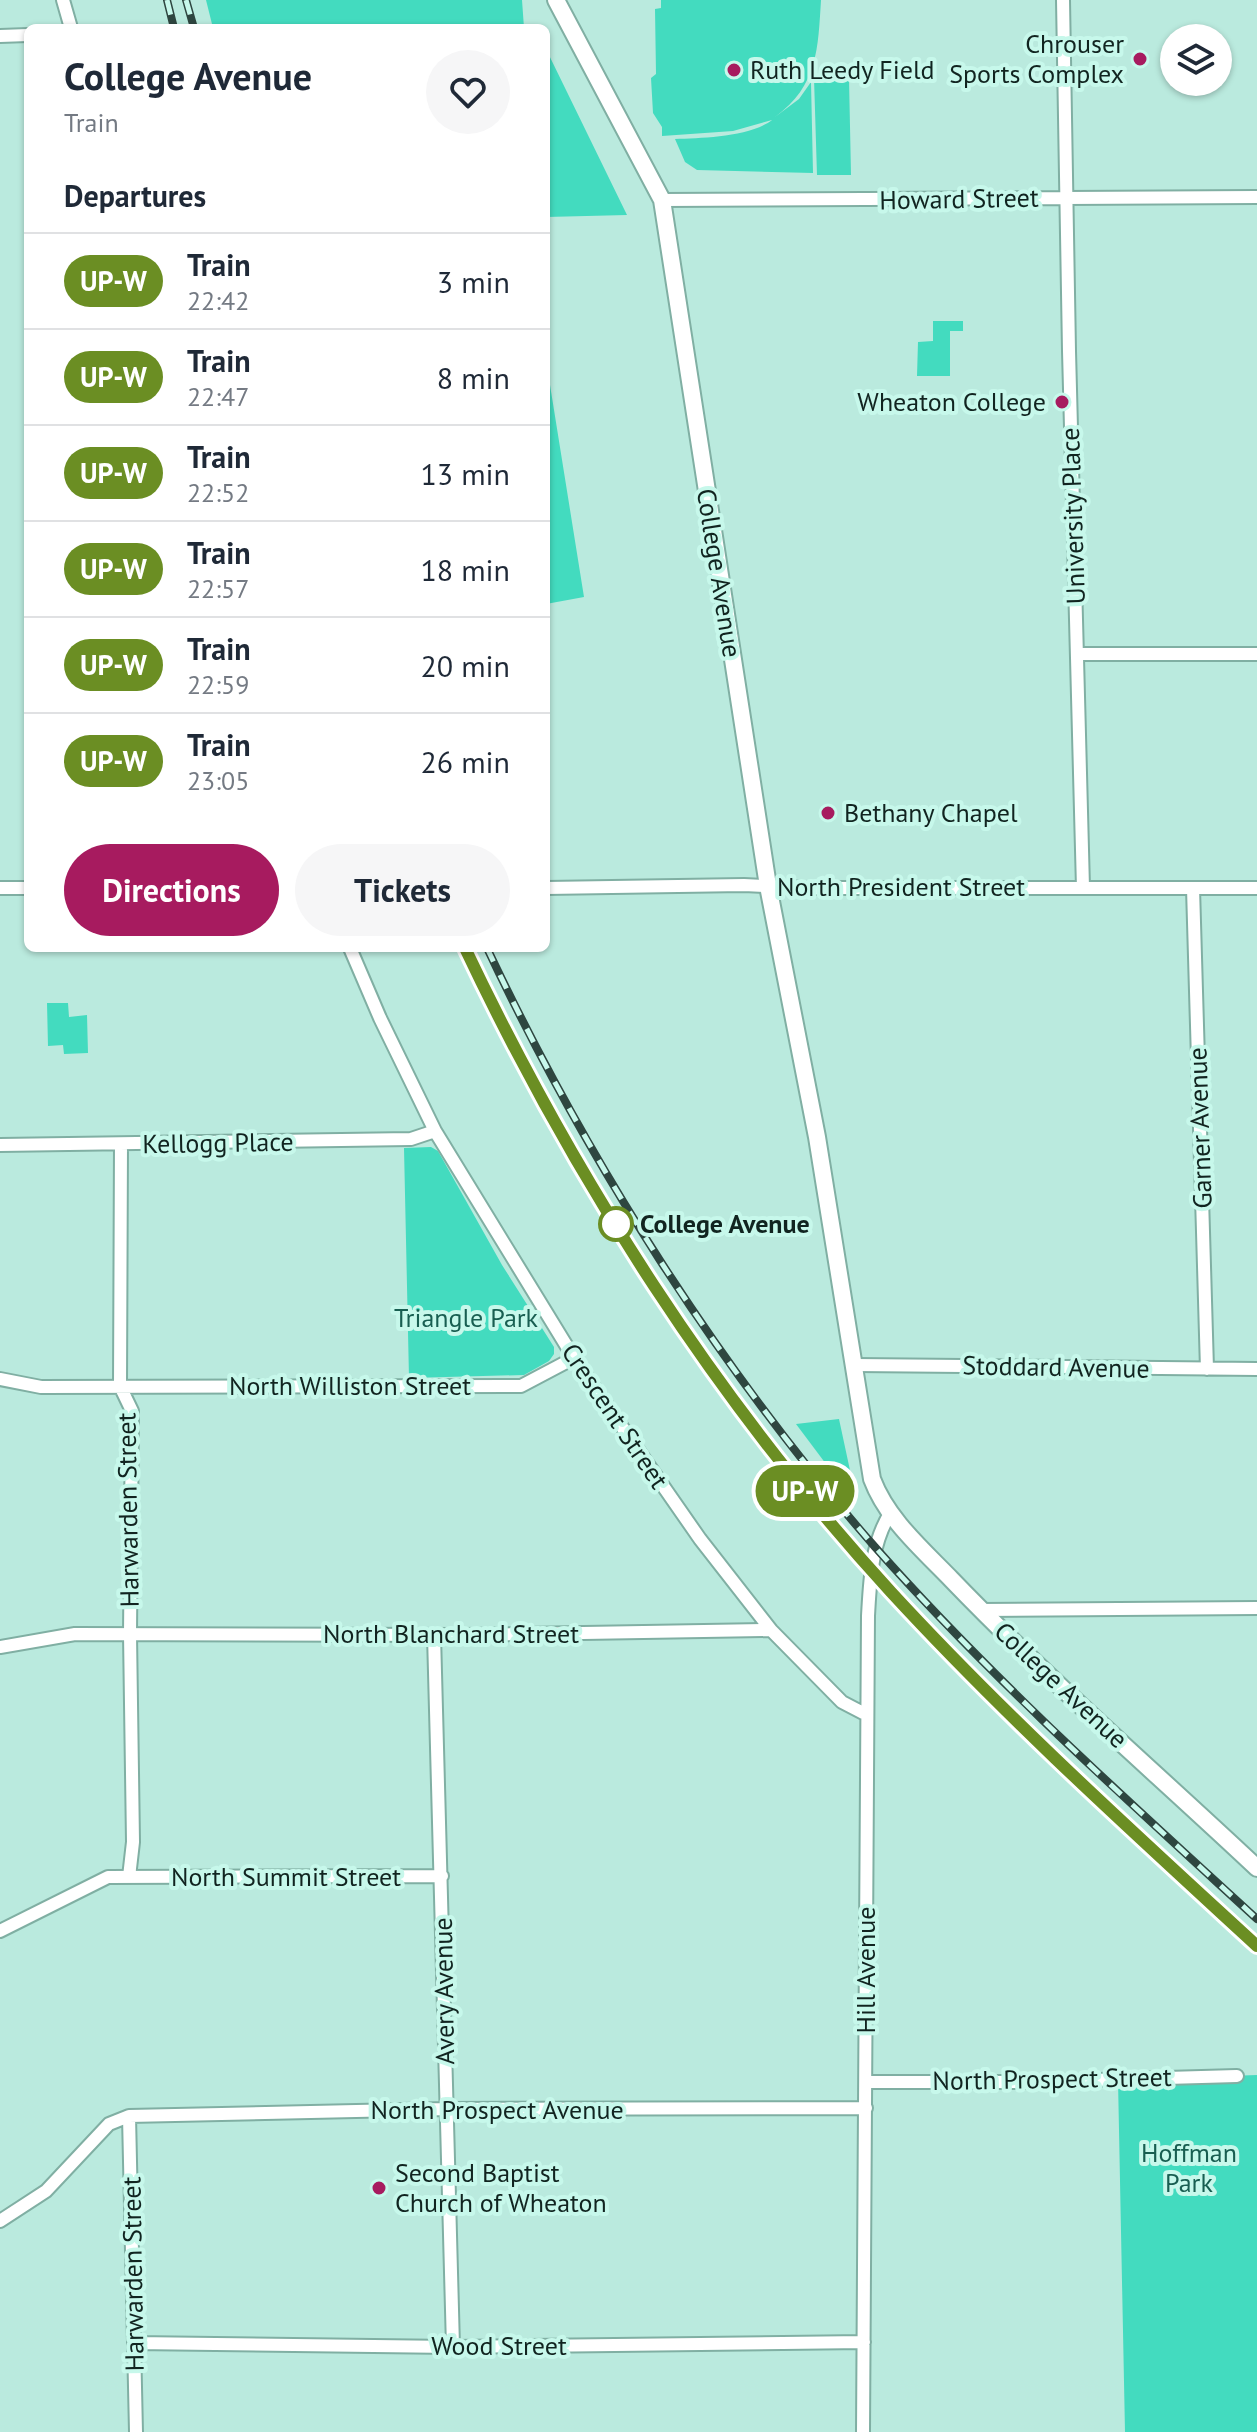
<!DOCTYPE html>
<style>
body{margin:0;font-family:"PT Sans",sans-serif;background:#f6f6f7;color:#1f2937;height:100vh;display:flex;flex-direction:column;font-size:30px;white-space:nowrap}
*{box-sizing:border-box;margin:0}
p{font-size:26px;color:#747a83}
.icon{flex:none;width:44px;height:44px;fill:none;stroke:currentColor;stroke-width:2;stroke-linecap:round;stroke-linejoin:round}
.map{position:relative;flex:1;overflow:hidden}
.drawer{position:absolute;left:24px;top:24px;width:526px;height:928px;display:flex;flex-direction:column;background:#fff;border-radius:12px;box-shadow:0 2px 6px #0004}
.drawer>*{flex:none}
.badge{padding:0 16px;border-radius:26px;font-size:28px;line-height:52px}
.controls{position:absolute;left:1160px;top:24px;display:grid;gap:16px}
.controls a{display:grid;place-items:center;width:72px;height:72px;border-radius:50%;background:#fff;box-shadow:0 2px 6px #0004;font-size:40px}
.map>.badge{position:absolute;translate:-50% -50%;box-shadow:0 0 0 4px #fff}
h2{padding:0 40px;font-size:30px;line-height:72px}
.round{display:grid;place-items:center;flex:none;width:84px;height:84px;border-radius:42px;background:#f6f6f7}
.summary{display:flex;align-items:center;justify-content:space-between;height:136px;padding:0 40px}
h1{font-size:38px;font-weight:700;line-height:60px}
.cta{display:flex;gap:16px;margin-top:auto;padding:16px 40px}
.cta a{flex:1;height:92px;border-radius:48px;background:#a71b5f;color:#fff;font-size:32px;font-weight:700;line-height:92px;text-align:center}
.cta a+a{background:#f6f6f7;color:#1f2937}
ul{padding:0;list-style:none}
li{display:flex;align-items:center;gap:24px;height:96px;padding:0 40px;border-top:2px solid #e0e1e3}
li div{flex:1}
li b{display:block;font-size:30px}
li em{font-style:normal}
li .badge{min-width:88px;font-weight:700;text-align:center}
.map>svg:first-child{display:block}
.green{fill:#43dbbf}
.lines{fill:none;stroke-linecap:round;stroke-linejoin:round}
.street-casing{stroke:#80afa3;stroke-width:16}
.secondary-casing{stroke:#80afa3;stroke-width:20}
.street{stroke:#fff;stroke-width:12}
.secondary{stroke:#fff;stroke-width:16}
.rail-casing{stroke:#2e4640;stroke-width:8}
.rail{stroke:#c7f8eb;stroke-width:5;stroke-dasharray:15;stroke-linecap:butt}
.line-casing{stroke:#fff;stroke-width:18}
.line{stroke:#6b8e23;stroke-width:12}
.poi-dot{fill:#a71b5f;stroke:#c7f8eb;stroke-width:3}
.stop-dot{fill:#fff;stroke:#6b8e23;stroke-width:4}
.labels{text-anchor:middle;stroke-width:8;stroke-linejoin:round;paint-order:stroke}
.poi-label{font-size:26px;fill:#112420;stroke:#c7f8eb;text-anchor:start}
.street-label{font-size:26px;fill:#112420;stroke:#c7f8eb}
.stop-label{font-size:26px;font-weight:bold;fill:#112420;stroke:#c7f8eb;text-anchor:start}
.park-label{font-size:26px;fill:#185e51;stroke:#c7f8eb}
</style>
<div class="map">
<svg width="1257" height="2432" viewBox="0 0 1257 2432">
<rect width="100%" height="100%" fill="#baeade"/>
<!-- green -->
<path class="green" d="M206 0H522L524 28H213Z
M661 0H821C818 48 818 86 775 117L799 99 811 82 813 173 697 170 685 162 675 139C702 138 750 137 772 120L733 131 662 136V127L653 113 651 78 656 74 655 9 661 8Z
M546 49 627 215 546 217Z
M814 78H849L851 175H817Z
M933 321H963V331H950V376H917L918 342 933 341Z
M546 360 584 597 546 604Z
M47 1003H68L69 1017 87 1015 88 1053 64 1054 63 1045 48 1046Z
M431 1147 438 1151 502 1265 554 1347V1354L549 1361 524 1375 409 1378 404 1148Z
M839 1419 851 1475 835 1476 796 1424Z
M1257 2075V2432H1125L1118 2080Z"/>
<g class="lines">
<defs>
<path id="street" d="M63 0 71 28
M1063 0 1069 351 1083 888
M0 36 28 35
M662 200 1257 197
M1077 654H1257
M0 888H28
M546 888 744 885 807 888H1257
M1193 888 1207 1369
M350 948 380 1018 435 1131 574 1358 700 1539 771 1630 842 1702 867 1715
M121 1144 120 1386 132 1411 130 1634 133 1842 129 1877
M0 1145 411 1139 435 1131
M855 1365 1257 1369
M0 1379 41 1387 521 1386 574 1358
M980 1610 1257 1608
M434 1635 453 2347
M0 1647 75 1634 465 1635 771 1630
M0 1931 108 1877 442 1876
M866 2082H1025L1237 2076
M129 2116 136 2432
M0 2221 46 2191 109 2124 129 2116 447 2109 866 2108
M134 2343 453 2347 864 2342
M863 2432 868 1616C870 1581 871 1543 891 1512"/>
<path id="secondary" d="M556 0 662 200 768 886 817 1137 872 1479C887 1519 922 1549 951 1579 1048 1680 1155 1772 1257 1868"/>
</defs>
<!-- street casing -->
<use href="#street" class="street-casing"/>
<!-- secondary casing -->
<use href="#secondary" class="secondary-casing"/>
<!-- street -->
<use href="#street" class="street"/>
<!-- secondary -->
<use href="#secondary" class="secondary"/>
<defs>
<path id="rail" d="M167 0 174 28
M186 0 194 28
M465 948C574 1180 718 1403 891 1592 1006 1717 1132 1831 1257 1946
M487 948C588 1162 719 1369 875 1547 993 1680 1126 1799 1257 1919"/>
</defs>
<!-- rail casing -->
<use href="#rail" class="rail-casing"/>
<!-- rail -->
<use href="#rail" class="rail"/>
</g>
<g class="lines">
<defs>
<path id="line" d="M465 948C575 1180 717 1402 891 1592 1006 1717 1132 1831 1257 1946"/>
</defs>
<!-- line casing -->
<use href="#line" class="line-casing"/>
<!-- line -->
<use href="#line" class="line"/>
</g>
<!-- markers -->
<g class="poi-dot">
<circle cx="1140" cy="59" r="8"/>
<circle cx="734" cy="70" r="8"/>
<circle cx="1062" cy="402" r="8"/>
<circle cx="828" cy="813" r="8"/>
<circle cx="379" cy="2188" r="8"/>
</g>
<circle class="stop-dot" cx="616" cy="1224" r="16"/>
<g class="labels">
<!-- poi labels -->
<g class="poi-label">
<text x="1124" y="53" text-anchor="end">Chrouser<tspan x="1124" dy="30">Sports Complex</tspan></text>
<text x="750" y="79">Ruth Leedy Field</text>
<text x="1046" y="411" text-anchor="end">Wheaton College</text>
<text x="844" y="822">Bethany Chapel</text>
<text x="395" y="2182">Second Baptist<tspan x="395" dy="30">Church of Wheaton</tspan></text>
</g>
<!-- street labels -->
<g class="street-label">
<text transform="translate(959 199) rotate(-1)" y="9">Howard Street</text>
<text transform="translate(1073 516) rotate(-92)" y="9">University Place</text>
<text transform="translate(719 573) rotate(81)" y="9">College Avenue</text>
<text x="901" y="896">North President Street</text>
<text transform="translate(1200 1128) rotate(-92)" y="9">Garner Avenue</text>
<text transform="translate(218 1143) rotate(-1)" y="9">Kellogg Place</text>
<text transform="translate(1056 1367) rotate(1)" y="9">Stoddard Avenue</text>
<text x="350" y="1395">North Williston Street</text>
<text transform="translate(615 1416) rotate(56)" y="9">Crescent Street</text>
<text transform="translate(128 1510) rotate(-91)" y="9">Harwarden Street</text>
<text x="451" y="1643">North Blanchard Street</text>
<text transform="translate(1061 1685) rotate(43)" y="9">College Avenue</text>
<text x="286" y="1886">North Summit Street</text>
<text transform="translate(866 1970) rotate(-90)" y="9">Hill Avenue</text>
<text transform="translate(444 1991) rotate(-91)" y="9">Avery Avenue</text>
<text transform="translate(1052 2079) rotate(-1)" y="9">North Prospect Street</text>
<text x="497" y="2119">North Prospect Avenue</text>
<text transform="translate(133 2274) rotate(-91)" y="9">Harwarden Street</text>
<text x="499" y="2355">Wood Street</text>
</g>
<!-- stop labels -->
<g class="stop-label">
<text x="640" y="1233">College Avenue</text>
</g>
<!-- park labels -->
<g class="park-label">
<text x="466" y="1327">Triangle Park</text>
<text x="1189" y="2162">Hoffman<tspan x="1189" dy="30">Park</tspan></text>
</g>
</g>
</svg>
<div class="controls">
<a><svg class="icon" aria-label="layers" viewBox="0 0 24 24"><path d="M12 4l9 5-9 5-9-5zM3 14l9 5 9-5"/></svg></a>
</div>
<b class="badge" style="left:805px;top:1491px;background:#6b8e23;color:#fff">UP-W</b>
<section class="drawer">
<div class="summary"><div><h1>College Avenue</h1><p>Train</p></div><a class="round"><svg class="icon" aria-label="heart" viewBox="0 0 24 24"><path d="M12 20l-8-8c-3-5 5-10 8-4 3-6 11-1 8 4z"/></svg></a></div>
<h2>Departures</h2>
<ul>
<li><span class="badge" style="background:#6b8e23;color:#fff">UP-W</span><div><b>Train</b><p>22:42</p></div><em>3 min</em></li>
<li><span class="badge" style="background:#6b8e23;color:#fff">UP-W</span><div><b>Train</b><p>22:47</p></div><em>8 min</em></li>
<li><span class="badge" style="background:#6b8e23;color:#fff">UP-W</span><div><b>Train</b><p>22:52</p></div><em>13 min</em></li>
<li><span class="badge" style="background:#6b8e23;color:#fff">UP-W</span><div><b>Train</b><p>22:57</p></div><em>18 min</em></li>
<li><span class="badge" style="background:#6b8e23;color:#fff">UP-W</span><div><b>Train</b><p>22:59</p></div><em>20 min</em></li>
<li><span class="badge" style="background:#6b8e23;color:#fff">UP-W</span><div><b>Train</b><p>23:05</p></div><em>26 min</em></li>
</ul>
<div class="cta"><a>Directions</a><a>Tickets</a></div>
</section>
</div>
